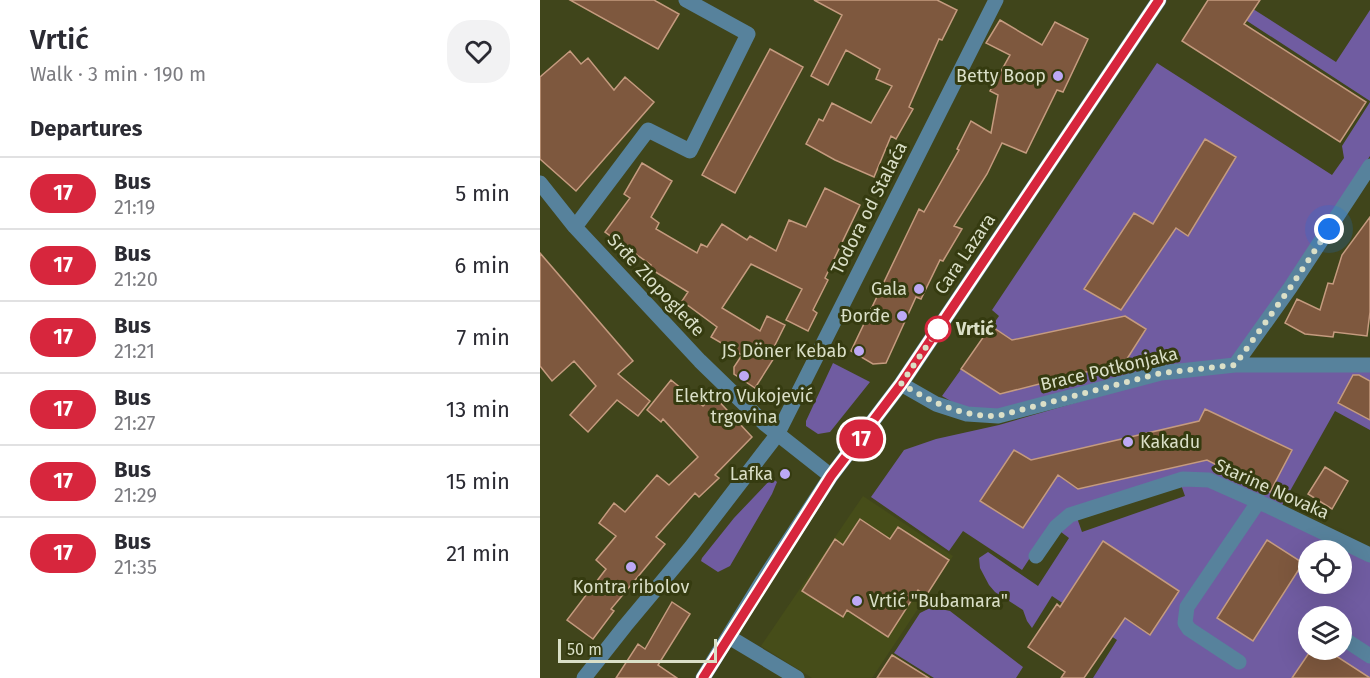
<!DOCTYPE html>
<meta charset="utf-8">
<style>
body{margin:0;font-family:"Fira Sans",sans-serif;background:#f2f2f3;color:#2b2b33;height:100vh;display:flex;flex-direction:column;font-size:22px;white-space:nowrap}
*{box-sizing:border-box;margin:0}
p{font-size:20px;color:#7c7c81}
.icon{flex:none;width:33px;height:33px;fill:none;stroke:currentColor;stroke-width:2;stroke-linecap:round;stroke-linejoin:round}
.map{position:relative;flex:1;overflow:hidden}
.drawer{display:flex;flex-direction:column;background:#fff;width:540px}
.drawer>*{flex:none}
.badge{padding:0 12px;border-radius:20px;font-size:21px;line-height:39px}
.fabs{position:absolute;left:758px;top:540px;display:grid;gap:12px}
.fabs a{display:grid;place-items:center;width:54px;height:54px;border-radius:50%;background:#fff;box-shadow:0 6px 24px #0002;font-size:30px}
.scale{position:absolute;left:18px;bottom:15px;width:159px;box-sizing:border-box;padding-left:6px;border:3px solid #dadfc7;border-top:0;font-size:16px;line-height:21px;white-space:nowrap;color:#dadfc7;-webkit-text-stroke:4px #353b10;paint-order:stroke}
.you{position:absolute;width:30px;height:30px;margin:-15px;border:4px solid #fff;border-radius:50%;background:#1a73e8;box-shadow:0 0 0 9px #1a73e833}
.map>.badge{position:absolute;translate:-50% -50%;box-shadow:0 0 0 3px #fff}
h2{padding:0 30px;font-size:22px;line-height:54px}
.round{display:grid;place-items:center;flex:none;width:63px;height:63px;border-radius:24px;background:#f2f2f3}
.head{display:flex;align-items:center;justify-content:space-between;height:102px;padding:0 30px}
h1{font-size:28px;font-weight:600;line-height:45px}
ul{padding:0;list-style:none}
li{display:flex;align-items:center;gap:18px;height:72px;padding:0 30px;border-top:2px solid #e1e1e2}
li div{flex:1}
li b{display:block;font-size:22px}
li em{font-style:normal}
li .badge{min-width:66px;font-weight:700;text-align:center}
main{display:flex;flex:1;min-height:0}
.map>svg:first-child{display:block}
.built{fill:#464d19}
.green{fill:#705ca1;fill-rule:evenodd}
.building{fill:#7e583e;stroke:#c59b7f;stroke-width:1.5}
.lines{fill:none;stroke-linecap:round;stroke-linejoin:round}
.minor{stroke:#57829c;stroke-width:15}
.line-casing{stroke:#fff;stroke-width:14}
.line{stroke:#d7263d;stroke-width:9}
.walk{stroke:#dadfc7;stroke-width:6;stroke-dasharray:0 10.8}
.poi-dot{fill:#bda9f5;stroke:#353b10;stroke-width:2}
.stop-dot{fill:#fff;stroke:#d7263d;stroke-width:3}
.labels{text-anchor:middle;stroke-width:6;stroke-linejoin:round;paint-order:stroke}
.poi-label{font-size:18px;fill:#dadfc7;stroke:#353b10;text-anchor:end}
.street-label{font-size:18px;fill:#dadfc7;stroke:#353b10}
.stop-label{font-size:18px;font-weight:bold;fill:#dadfc7;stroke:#353b10;text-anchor:start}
</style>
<main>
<section class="drawer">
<div class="head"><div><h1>Vrtić</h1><p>Walk · 3 min · 190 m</p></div><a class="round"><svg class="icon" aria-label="heart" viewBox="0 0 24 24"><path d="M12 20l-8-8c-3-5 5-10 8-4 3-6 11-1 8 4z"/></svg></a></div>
<h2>Departures</h2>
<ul>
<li><span class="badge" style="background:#d7263d;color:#fff">17</span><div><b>Bus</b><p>21:19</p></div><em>5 min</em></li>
<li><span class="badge" style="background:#d7263d;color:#fff">17</span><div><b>Bus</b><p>21:20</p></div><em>6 min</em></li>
<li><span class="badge" style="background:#d7263d;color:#fff">17</span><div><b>Bus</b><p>21:21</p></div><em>7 min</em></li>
<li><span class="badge" style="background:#d7263d;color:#fff">17</span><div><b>Bus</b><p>21:27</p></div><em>13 min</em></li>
<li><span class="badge" style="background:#d7263d;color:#fff">17</span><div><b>Bus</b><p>21:29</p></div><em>15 min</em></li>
<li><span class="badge" style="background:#d7263d;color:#fff">17</span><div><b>Bus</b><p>21:35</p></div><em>21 min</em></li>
</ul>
</section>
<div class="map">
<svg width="830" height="678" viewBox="0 0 830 678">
<rect width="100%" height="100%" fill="#40451b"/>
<!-- built -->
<path class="built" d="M323 496 413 556 332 678H272L221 646Z"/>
<!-- green -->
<path class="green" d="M675 0H699L796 62 830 10V101Z
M617 63 792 175 804 158 802 146 830 102V156L693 361 458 412 428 411 402 396 459 316 452 310Z
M293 363 330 382 290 432 278 434 266 426V421Z
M830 371V430L795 411 741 507 657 474 511 526 482 570 423 531 409 551 331 497 364 450 396 439 459 425 621 378 694 372Z
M232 478 237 482 232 494 190 566 178 572 161 561 162 558 194 518Z
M658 481 830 560V678H553L577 640 512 596 492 628 487 621 483 610 455 592 449 585 440 568 439 558 448 552 498 586 529 538 517 529 536 515 542 532 645 496 640 482ZM768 550H801V584H768ZM768 616H801V650H768Z
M392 607 410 611 483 667 476 678H394L354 653 380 613Z"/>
<!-- building -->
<path class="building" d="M30 0H114L139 14 118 49Z
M274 0H397L417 10 402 40 399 39 369 107 373 109 356 139 351 136 334 177 295 160 266 144 279 119 283 121 292 103 331 123 352 86 336 79 340 69 306 50 288 85 271 76 302 15Z
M668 0H720L704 24 826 102 800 142 642 41Z
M460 20 502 45 515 22 548 39 523 92 517 90 486 153 462 143 447 174 414 226 422 229 403 261 400 260 381 299 376 297 346 363 333 364 311 351 366 236 379 209 384 212 419 150 417 149 431 121 451 133 458 95 450 91 470 55 446 43Z
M230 49 263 67 195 193 162 175Z
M30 51 41 64 48 58 74 90 85 77 114 102 36 191 0 159V77Z
M665 139 696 157 648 236 636 228 581 310 544 289 594 213 613 224Z
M102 163 132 181 111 217 119 223 116 229 157 253 161 244 167 247 182 224 207 240 210 236 236 251 249 220 266 227 285 188 320 205 285 278 288 280 273 310 277 313 268 331 246 320 262 289 211 264 182 308 220 331 227 316 245 325 230 355 234 358 215 388 194 374V367L202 355 171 337 177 327 142 301 148 292 109 268 111 265 65 232 90 198 84 194Z
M830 217V312L827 336 794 332 793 337 765 334 745 323 757 299 780 310 788 283 793 284 802 255Z
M0 253 93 361 78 374 110 401 98 416 77 400 48 432 30 415 56 386 34 361 12 381 0 366Z
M585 316 606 329 585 362 460 394 421 369 451 326 472 340Z
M813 375H819L830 381V420L798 403Z
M131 380 163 406 174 396 212 437 175 475 179 478 159 497 155 493 116 537 125 544 71 609 74 611 53 639 27 620 66 569 56 560 76 536 59 523 74 503 85 512 117 475 129 485 158 457 123 419 121 422 107 410Z
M665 409 752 450 730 492 667 460 538 489 518 475 483 528 440 501 474 450 491 460 659 421Z
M785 467 808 481 792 509 768 494Z
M320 519 350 539 358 527 409 560 386 596 378 590 348 637 307 610 303 617 262 591 295 539 303 545Z
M727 540 763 563 713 641 677 618Z
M563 541 639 591 610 635 585 618 544 678H521L525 672 488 647 517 604 520 607Z
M132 602 150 614 118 665 137 678H76L98 644 105 649Z
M771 650H787L830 678H752Z
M352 655 389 678H337Z"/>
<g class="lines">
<!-- minor -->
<path class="minor" d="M0 183 35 227 160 361 225 424 291 476
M35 227 108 130 150 151 208 34 146 0
M695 365 750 288 830 166
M361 384 396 404 427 414 458 416 621 373 695 365H830
M496 556 516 527 530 515 643 479 669 480 730 507 830 555
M189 637 257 678
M801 637 830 656
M699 662 649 629 645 623 647 607 719 501
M44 678 85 626 151 547 237 435 456 0
M163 678 223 580 291 476 361 384 619 0"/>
</g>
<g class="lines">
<defs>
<path id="line" d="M163 678 291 476 361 384 619 0"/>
</defs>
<!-- line casing -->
<use href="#line" class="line-casing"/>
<!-- line -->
<use href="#line" class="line"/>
<!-- walk -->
<path class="walk" d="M398 329 401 325 361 384C392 402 421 417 458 416L621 373 695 365 750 288 789 229"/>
</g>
<!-- markers -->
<g class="poi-dot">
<circle cx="518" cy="76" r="6"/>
<circle cx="379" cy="289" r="6"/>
<circle cx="362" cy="316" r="6"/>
<circle cx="319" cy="351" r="6"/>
<circle cx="204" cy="376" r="6"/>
<circle cx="588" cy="442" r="6"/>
<circle cx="245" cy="474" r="6"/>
<circle cx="91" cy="567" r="6"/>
<circle cx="317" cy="601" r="6"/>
</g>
<circle class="stop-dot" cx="398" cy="329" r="12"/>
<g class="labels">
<!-- poi labels -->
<g class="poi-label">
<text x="506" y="82">Betty Boop</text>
<text x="367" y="295">Gala</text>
<text x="350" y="322">Đorđe</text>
<text x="307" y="357">JS Döner Kebab</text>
<text x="204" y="402" text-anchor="middle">Elektro Vukojević<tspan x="204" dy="21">trgovina</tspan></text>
<text x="600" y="448" text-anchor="start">Kakadu</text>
<text x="233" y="480">Lafka</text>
<text x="91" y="593" text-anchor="middle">Kontra ribolov</text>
<text x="329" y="607" text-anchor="start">Vrtić "Bubamara"</text>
</g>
<!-- street labels -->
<g class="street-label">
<text transform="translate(329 208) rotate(-63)" y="6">Todora od Stalaća</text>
<text transform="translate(425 254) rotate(-56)" y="6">Cara Lazara</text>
<text transform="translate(116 285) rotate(47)" y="6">Srđe Zlopogleđe</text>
<text transform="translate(569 369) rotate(-13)" y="6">Brace Potkonjaka</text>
<text transform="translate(732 489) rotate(24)" y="6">Starine Novaka</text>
</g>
<!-- stop labels -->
<g class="stop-label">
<text x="416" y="335">Vrtić</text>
</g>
</g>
</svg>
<div class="fabs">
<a><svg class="icon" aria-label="locate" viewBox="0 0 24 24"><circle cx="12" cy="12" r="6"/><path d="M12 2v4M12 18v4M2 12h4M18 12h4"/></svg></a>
<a><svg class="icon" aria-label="layers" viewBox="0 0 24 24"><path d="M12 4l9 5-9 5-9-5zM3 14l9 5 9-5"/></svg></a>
</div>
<div class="scale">50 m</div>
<div class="you" style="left:789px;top:229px"></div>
<b class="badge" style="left:321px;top:439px;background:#d7263d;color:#fff">17</b>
</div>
</main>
